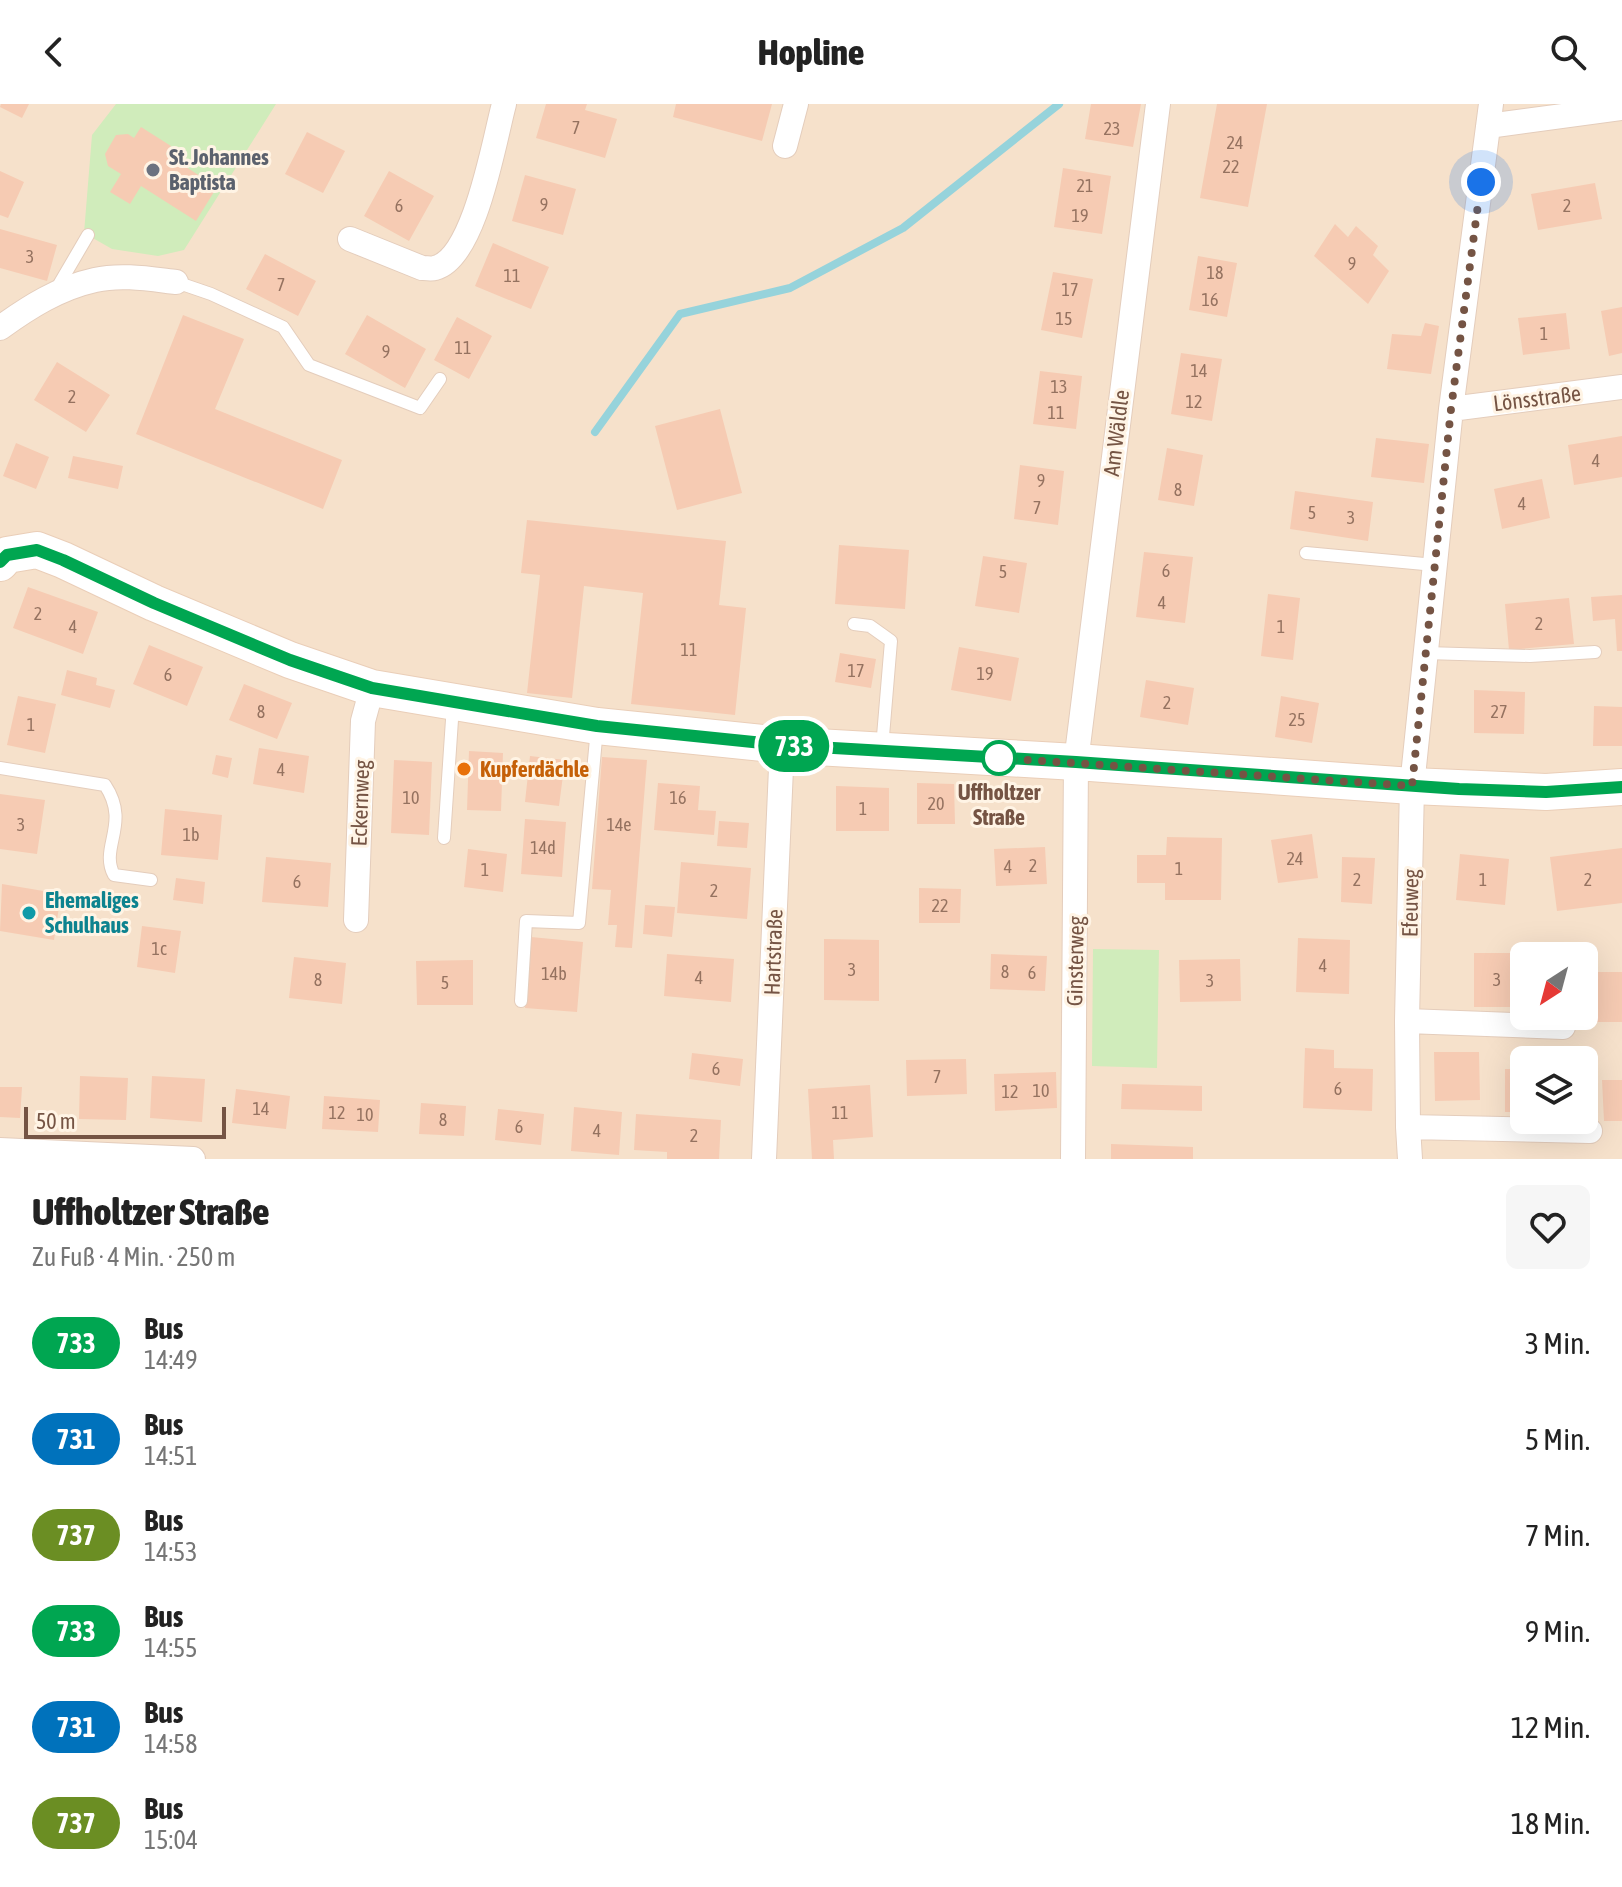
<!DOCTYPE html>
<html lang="de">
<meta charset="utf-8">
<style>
body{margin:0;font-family:"Asap Condensed",sans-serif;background:#f6f6f6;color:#222;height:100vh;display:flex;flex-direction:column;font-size:30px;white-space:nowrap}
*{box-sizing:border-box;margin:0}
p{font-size:26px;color:#767676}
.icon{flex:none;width:44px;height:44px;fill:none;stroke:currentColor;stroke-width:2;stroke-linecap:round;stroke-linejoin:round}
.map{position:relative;height:1055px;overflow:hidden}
.sheet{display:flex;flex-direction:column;background:#fff;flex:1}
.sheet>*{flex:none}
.badge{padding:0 16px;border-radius:26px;font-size:28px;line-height:52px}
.needle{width:52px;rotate:216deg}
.controls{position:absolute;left:1510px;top:838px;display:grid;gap:16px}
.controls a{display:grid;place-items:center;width:88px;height:88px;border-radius:12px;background:#fff;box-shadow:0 8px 32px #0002;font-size:40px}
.scale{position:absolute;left:24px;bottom:20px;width:202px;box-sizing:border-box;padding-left:8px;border:4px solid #755444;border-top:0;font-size:22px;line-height:28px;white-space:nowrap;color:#755444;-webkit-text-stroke:6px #fff4e5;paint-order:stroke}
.you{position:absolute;width:40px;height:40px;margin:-20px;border:6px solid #fff;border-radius:50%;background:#1a73e8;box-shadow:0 0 0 12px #1a73e833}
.map>.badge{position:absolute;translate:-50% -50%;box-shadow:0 0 0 4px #fff}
.round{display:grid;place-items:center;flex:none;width:84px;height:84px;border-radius:12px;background:#f6f6f6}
.summary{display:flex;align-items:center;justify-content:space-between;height:136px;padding:0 32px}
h1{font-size:38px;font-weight:800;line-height:60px}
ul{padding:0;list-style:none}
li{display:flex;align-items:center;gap:24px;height:96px;padding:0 32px}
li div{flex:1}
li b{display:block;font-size:30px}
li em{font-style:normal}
li .badge{min-width:88px;font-weight:700;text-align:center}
header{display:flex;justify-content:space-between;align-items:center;height:104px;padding:0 32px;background:#fff;font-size:36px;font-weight:800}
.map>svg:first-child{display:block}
.residential{fill:#f6e1cb;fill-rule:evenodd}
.green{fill:#d0ecbb}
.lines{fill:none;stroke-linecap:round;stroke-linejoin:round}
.stream{stroke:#96d3db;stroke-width:8}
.building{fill:#f6cbb3}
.lane-casing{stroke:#e4cdbc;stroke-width:14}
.street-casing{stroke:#e4cdbc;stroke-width:26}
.secondary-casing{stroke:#eaceb8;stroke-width:38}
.lane{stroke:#fff;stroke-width:12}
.street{stroke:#fff;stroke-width:24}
.secondary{stroke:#fff;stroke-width:36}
.line-casing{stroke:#fff;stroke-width:18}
.line{stroke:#00a651;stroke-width:12}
.walk{stroke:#755444;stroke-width:8;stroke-dasharray:0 14.4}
.worship-dot{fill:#6b7280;stroke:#fff4e5;stroke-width:3}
.stop-dot{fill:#fff;stroke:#00a651;stroke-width:4}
.food-dot{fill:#e8710a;stroke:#fff4e5;stroke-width:3}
.culture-dot{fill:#0f9aa8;stroke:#fff4e5;stroke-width:3}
.labels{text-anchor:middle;stroke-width:6;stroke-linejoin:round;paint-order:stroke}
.number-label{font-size:18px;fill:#957260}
.worship-label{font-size:22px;font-weight:bold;fill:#5b616d;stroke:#fff4e5;text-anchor:start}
.street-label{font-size:22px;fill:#755444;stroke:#fff4e5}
.food-label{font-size:22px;font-weight:bold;fill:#c56008;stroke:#fff4e5;text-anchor:start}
.stop-label{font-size:22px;font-weight:bold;fill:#755444;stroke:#fff4e5}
.culture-label{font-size:22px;font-weight:bold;fill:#0d838f;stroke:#fff4e5;text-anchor:start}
</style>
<header><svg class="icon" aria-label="back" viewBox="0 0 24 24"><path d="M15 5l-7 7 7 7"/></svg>Hopline<svg class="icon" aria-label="search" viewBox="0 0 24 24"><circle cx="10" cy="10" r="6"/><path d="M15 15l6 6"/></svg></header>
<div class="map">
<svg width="1622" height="1055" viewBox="0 0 1622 1055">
<rect width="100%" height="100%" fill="#fef0dd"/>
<!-- residential -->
<path class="residential" d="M0 0H1622V1055H0ZM1524 852H1584V912H1524ZM1524 956H1584V1016H1524Z"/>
<!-- green -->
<path class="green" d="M116 0H276L184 146 158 152 112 145 84 129 92 31Z
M1093 845 1159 846 1157 964 1092 962Z"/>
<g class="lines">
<!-- stream -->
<path class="stream" d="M595 328 680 210 790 184 903 124 1059 0"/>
</g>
<!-- building -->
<path class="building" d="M1 0H29L22 14 0 3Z
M546 0H587L585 6 617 15 605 54 536 34Z
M676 0H772L762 37 673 13Z
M1091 0H1141L1133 43 1085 35Z
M1217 0H1267L1248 103 1200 94Z
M141 23 171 42 166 50 217 83 196 117 141 82 130 100 110 88 121 70 108 62 105 50 116 31 128 30 134 34Z
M307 28 345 47 323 89 285 70Z
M1063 64 1111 72 1102 130 1054 123Z
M0 67 24 78 8 114 0 111Z
M389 67 434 92 409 137 364 112Z
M525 71 576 85 563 131 512 117Z
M1595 79 1602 115 1538 126 1531 90Z
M1335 120 1348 133 1356 122 1378 142 1373 151 1389 167 1368 200 1314 152Z
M0 125 57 141 47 177 0 164Z
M493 139 549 163 531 205 475 182Z
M265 150 316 177 298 212 246 185Z
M1198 152 1237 159 1227 213 1189 206Z
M1053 168 1093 175 1082 234 1041 226Z
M1622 203V249L1609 252 1601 207Z
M1566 209 1570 245 1523 251 1518 214Z
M183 211 244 235 215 305 342 356 323 405 136 330Z
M367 211 426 245 405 284 345 250Z
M457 213 492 232 469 275 434 256Z
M1425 219 1439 222 1431 270 1387 265 1392 230 1421 232Z
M1181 249 1222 255 1212 317 1171 310Z
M57 258 110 291 86 328 34 296Z
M1040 267 1082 272 1076 325 1033 320Z
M720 305 742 389 677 406 655 322Z
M1622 332V373L1574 381 1568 341Z
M1376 334 1429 340 1424 379 1371 373Z
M16 339 49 353 36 385 3 372Z
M1167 344 1203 351 1194 402 1158 396Z
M73 352 123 362 118 385 68 374Z
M1020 361 1064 367 1058 421 1014 415Z
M1542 375 1550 414 1502 425 1494 385Z
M1295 387 1373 398 1368 437 1290 425Z
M527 416 726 437 719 501 746 504 735 611 631 600 643 489 584 482 572 594 527 589 540 471 521 469Z
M839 441 909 446 905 505 835 500Z
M1144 448 1193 453 1185 519 1136 513Z
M983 452 1027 459 1019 509 975 502Z
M28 483 98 508 83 550 13 524Z
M1268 490 1300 494 1293 556 1261 552Z
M1622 491V547H1617L1615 515 1593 517 1591 493Z
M1569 494 1574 540 1509 546 1505 500Z
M149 541 203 563 187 602 133 580Z
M959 543 1019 554 1011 597 951 586Z
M840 549 876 555 871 584 835 578Z
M67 566 97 574 96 581 115 586 110 604 61 591Z
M1146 576 1194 584 1188 621 1140 613Z
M244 580 292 599 277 635 229 616Z
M1474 586 1525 588 1524 630 1474 629Z
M18 592 56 600 45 649 7 641Z
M1281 592 1319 599 1312 639 1275 633Z
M1594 602 1622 603V642H1593Z
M259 644 309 652 304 689 253 680Z
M469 647 503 649 501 707 467 706Z
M216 651 232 654 228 674 212 670Z
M530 652 565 656 559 702 525 698Z
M602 653 647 656 632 844 615 843 617 821H608L611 786 592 785Z
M394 656 432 658 429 731 391 729Z
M658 679 700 682 698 706 716 707 714 731 654 726Z
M917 679 954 680 955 720H917Z
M836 682 889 684V727H836Z
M0 690 45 696 37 750 0 745Z
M165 705 222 711 218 756 161 751Z
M525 715 566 718 562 773 521 770Z
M719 717 749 719 747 744 717 742Z
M1312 730 1318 774 1278 779 1271 736Z
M1167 733 1222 734 1221 796H1165V779H1137V751H1166Z
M1045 743 1047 780 996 782 994 745Z
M1622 744V799L1557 807 1550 753Z
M468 745 507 750 503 788 464 783Z
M1460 750 1509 755 1505 801 1456 796Z
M266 753 331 759 328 803 262 798Z
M1342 753 1375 754 1372 800 1341 798Z
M681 758 751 764 747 815 677 809Z
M176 774 205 778 203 800 173 796Z
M2 780 61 790 54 836 0 827Z
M919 784 961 785 960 819H919Z
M645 801 675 803 672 833 643 830Z
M142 822 181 827 175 869 137 863Z
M531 833 583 838 577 908 525 904Z
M1298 834 1350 836 1349 890 1296 888Z
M824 835 879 836V897L824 896Z
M1474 849H1521V903H1474Z
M667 850 734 855 731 898 664 892Z
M991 850 1047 852 1045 887 990 885Z
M294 853 346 859 342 900 289 894Z
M1240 855 1241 897 1180 898 1179 856Z
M473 856V901H417L416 857Z
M1587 868H1622V918H1587Z
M1305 944 1334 946V964L1373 965 1372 1007 1303 1004Z
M1434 948H1479L1480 996 1435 997Z
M692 949 743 955 740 982 689 975Z
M966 955 967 990 907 992 906 956Z
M1505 965H1524V1008H1505Z
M1056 968 1057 1004 995 1007 994 970Z
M80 972 128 974 126 1016 79 1015Z
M152 972 205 975 202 1018 150 1014Z
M1602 976H1622V1017H1604Z
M1122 980 1202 982V1007L1121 1005Z
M870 981 873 1033 833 1036 834 1055H812L808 985Z
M0 983H22L20 1014 0 1013Z
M236 985 290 992 286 1025 232 1019Z
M324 992 380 996 378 1028 322 1025Z
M421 999 466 1002 464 1032 419 1030Z
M574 1003 622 1008 619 1051 571 1047Z
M498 1005 544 1010 541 1041 495 1036Z
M636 1010 721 1016 719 1055H667V1048L634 1046Z
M1111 1040 1193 1043V1055H1111Z"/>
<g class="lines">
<defs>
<path id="lane" d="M176 178 211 190 283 223 309 261 420 304 440 275
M57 184 88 131
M1306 449 1435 461
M854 520 870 522 891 537 882 644
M1426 549 1530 552 1595 548
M0 664 105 681C131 720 99 743 114 771L151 776
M444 734 453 601
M521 897 526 817 579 819 597 624"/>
<path id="street" d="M1488 22 1622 4
M785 42 796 0
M350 135 422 164C423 164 434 165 435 164 475 154 494 37 504 0
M0 224C29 203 59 184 95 176 121 170 150 175 176 178
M1451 305 1622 283
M356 816 363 617 372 584
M1407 917 1563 923
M1408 1023 1590 1027
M0 1046 193 1055
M764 1055 782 641
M1073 1055 1076 658 1158 0
M1410 1055 1408 1023 1407 917 1412 682 1451 305 1491 0"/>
<path id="secondary" d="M0 459 7 451 37 446 63 456 154 499 290 556 372 584 597 622 782 641 1076 658 1412 682 1546 688 1622 683"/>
</defs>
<!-- lane casing -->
<use href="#lane" class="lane-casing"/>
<!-- street casing -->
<use href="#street" class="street-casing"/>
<!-- secondary casing -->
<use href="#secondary" class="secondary-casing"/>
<!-- lane -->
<use href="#lane" class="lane"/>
<!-- street -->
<use href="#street" class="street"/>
<!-- secondary -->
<use href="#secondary" class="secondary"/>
</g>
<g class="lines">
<defs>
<path id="line" d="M0 458 7 451 37 446 63 456 154 499 290 556 372 584 597 622 782 641 1076 658 1459 685 1546 688 1622 683"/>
</defs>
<!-- line casing -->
<use href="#line" class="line-casing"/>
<!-- line -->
<use href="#line" class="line"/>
<!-- walk -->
<path class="walk" d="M999 654 1412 682 1451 305 1481 78"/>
</g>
<!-- markers -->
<circle class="worship-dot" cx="153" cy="66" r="8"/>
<circle class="stop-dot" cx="999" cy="654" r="16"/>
<circle class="food-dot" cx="464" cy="665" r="8"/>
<circle class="culture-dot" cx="29" cy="809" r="8"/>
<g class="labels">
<!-- number labels -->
<g class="number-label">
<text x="576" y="30">7</text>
<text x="1112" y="31">23</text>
<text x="1235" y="45">24</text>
<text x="1231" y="69">22</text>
<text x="1085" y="88">21</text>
<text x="544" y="107">9</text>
<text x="399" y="108">6</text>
<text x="1567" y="108">2</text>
<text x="1080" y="118">19</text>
<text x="30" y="159">3</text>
<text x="1352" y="166">9</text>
<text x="1215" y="175">18</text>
<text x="512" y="178">11</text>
<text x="281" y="187">7</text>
<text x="1070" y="192">17</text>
<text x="1210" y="202">16</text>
<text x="1064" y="221">15</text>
<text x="1544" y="236">1</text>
<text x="463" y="250">11</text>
<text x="386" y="254">9</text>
<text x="1199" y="273">14</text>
<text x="1059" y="289">13</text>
<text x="72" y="299">2</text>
<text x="1194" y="304">12</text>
<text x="1056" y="315">11</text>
<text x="1596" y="363">4</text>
<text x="1041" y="383">9</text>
<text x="1178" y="392">8</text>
<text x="1522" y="406">4</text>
<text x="1037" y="410">7</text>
<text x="1312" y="415">5</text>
<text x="1351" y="420">3</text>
<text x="1166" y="473">6</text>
<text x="1003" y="474">5</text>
<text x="1162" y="505">4</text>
<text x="38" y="516">2</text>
<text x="1539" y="526">2</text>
<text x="73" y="529">4</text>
<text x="1281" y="529">1</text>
<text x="689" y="552">11</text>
<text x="856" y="573">17</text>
<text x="985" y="576">19</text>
<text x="168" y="577">6</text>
<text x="1167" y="605">2</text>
<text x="261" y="614">8</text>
<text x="1499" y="614">27</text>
<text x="1297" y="622">25</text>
<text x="31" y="627">1</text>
<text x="281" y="672">4</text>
<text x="411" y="700">10</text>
<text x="678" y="700">16</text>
<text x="936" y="706">20</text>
<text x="863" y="711">1</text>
<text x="21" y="727">3</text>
<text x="619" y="727">14e</text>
<text x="191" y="737">1b</text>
<text x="543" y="750">14d</text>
<text x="1295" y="761">24</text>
<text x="1033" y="768">2</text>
<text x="1008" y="769">4</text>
<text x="1179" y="771">1</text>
<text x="485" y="772">1</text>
<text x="1357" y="782">2</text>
<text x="1483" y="782">1</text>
<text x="1588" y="782">2</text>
<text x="297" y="784">6</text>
<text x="714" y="793">2</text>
<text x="940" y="808">22</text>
<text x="159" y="851">1c</text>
<text x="1323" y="868">4</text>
<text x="852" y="872">3</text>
<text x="1005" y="874">8</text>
<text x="1032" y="875">6</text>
<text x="554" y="876">14b</text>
<text x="699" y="880">4</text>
<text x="318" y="882">8</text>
<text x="1497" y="882">3</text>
<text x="1210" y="883">3</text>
<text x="445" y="885">5</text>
<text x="716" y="971">6</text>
<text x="937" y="979">7</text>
<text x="1338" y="991">6</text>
<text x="1041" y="993">10</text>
<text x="1010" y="994">12</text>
<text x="261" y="1011">14</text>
<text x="337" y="1015">12</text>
<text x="840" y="1015">11</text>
<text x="365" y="1017">10</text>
<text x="443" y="1022">8</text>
<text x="519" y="1029">6</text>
<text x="597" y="1033">4</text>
<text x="694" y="1038">2</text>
</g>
<!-- worship labels -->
<g class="worship-label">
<text x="169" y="61">St. Johannes<tspan x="169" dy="25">Baptista</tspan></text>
</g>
<!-- street labels -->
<g class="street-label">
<text transform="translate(1537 294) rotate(-7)" y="8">Lönsstraße</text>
<text transform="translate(1116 329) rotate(-83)" y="8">Am Wäldle</text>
<text transform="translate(360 699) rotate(-88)" y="8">Eckernweg</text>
<text transform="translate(1410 799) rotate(-89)" y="8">Efeuweg</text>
<text transform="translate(773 848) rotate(-88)" y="8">Hartstraße</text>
<text transform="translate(1075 857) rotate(-89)" y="8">Ginsterweg</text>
</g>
<!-- food labels -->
<g class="food-label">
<text x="480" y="673">Kupferdächle</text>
</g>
<!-- stop labels -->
<g class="stop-label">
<text x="999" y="696">Uffholtzer<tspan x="999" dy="25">Straße</tspan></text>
</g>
<!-- culture labels -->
<g class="culture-label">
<text x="45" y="804">Ehemaliges<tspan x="45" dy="25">Schulhaus</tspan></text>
</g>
</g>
</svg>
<div class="controls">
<a><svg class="needle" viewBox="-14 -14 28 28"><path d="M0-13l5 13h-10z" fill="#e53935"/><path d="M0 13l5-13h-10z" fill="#767676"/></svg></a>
<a><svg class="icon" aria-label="layers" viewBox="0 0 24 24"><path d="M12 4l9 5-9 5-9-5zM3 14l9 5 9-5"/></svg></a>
</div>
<div class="scale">50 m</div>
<div class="you" style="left:1481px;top:78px"></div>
<b class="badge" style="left:794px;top:642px;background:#00a651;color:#fff">733</b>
</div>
<section class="sheet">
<div class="summary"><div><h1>Uffholtzer Straße</h1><p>Zu Fuß · 4 Min. · 250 m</p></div><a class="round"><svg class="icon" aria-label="heart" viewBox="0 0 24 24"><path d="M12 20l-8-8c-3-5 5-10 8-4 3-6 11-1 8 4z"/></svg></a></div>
<ul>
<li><span class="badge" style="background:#00a651;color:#fff">733</span><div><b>Bus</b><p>14:49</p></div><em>3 Min.</em></li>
<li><span class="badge" style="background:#0072bc;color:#fff">731</span><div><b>Bus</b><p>14:51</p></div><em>5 Min.</em></li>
<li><span class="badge" style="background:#6b8e23;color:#fff">737</span><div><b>Bus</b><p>14:53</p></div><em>7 Min.</em></li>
<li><span class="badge" style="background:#00a651;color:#fff">733</span><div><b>Bus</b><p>14:55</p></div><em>9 Min.</em></li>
<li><span class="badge" style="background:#0072bc;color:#fff">731</span><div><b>Bus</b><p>14:58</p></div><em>12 Min.</em></li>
<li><span class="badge" style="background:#6b8e23;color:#fff">737</span><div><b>Bus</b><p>15:04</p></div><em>18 Min.</em></li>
</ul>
</section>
